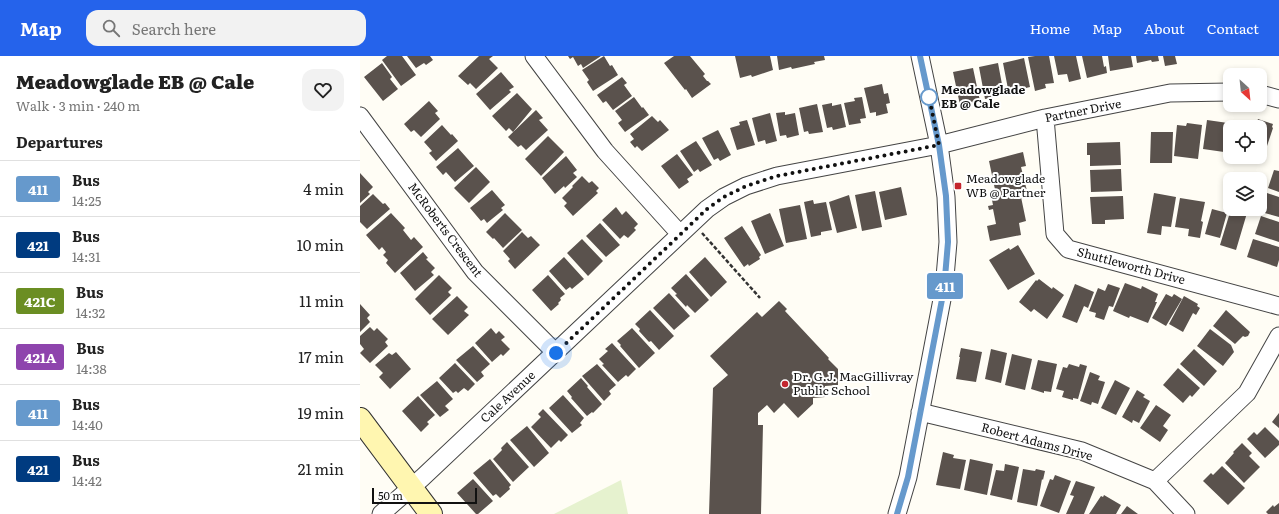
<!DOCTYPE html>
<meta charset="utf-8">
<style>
body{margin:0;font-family:Literata,serif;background:#f2f2f2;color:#222;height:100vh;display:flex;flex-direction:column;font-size:15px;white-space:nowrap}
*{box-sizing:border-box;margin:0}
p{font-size:13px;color:#767676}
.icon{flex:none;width:22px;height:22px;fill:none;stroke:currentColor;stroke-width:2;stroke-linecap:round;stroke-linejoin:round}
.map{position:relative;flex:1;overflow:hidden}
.sheet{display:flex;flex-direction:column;background:#fff;width:360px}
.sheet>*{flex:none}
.badge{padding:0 8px;border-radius:3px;font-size:14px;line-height:26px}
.needle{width:26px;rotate:153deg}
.fabs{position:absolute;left:863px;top:12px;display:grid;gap:8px}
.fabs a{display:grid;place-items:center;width:44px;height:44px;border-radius:8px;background:#fff;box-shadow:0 2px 6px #0003;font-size:20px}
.scale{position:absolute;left:12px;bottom:10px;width:105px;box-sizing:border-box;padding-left:4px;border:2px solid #111;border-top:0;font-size:11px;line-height:14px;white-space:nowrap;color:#111;-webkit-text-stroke:3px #fff;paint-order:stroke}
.you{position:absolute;width:20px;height:20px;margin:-10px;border:3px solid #fff;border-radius:50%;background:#1a73e8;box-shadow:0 0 0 6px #1a73e833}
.map>.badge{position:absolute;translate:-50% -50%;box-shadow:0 0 0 2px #fff}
h2{padding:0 16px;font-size:15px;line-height:36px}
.round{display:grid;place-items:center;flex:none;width:42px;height:42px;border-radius:12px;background:#f2f2f2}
.summary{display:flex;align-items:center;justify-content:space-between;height:68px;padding:0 16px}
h1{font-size:19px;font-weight:800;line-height:30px}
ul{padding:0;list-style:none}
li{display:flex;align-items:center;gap:12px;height:56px;padding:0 16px;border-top:1px solid #e0e0e0}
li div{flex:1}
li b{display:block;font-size:15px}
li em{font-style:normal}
li .badge{min-width:44px;font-weight:700;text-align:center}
header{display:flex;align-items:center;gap:24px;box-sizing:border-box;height:56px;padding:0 20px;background:#2563eb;color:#fff}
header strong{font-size:19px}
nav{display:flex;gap:22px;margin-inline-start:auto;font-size:14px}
.search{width:280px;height:36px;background:#f2f2f2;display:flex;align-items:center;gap:10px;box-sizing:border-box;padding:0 14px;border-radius:12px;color:#767676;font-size:15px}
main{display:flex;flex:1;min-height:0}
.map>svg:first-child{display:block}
.pitch{fill:#e6f2cf}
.building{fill:#5a524d}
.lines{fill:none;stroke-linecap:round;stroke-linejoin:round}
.street-casing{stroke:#444;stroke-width:19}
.secondary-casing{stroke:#333;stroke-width:24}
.path{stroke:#333;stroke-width:2.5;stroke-dasharray:4 2;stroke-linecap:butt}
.street{stroke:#fff;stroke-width:17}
.secondary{stroke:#fff6b0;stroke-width:22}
.line-casing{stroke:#fff;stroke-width:9}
.line{stroke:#69c;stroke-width:6}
.walk{stroke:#111;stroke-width:4;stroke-dasharray:0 7.2}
.stop-dot{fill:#fff;stroke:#69c;stroke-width:2}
.poi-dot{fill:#c4262e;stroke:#fff;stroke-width:1.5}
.labels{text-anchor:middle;stroke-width:4;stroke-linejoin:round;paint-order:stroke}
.stop-label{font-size:12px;font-weight:bold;fill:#111;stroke:#fff;text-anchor:start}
.street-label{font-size:12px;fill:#111;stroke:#fff}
.poi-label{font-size:12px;fill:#111;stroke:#fff;text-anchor:start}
</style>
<header>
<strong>Map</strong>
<div class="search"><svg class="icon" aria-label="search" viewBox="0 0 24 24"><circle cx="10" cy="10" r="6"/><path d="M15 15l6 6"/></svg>Search here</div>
<nav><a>Home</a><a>Map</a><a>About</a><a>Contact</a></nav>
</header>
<main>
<section class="sheet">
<div class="summary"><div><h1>Meadowglade EB @ Cale</h1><p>Walk · 3 min · 240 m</p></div><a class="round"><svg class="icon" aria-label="heart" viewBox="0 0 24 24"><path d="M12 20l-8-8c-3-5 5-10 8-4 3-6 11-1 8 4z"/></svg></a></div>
<h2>Departures</h2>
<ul>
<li><span class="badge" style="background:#69c;color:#fff">411</span><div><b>Bus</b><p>14:25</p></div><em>4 min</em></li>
<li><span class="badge" style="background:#003b80;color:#fff">421</span><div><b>Bus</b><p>14:31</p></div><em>10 min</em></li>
<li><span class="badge" style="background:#6b8e23;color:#fff">421C</span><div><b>Bus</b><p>14:32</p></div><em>11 min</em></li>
<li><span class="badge" style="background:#8e44ad;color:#fff">421A</span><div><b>Bus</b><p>14:38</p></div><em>17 min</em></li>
<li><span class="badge" style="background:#69c;color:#fff">411</span><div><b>Bus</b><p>14:40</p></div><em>19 min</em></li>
<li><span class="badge" style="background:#003b80;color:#fff">421</span><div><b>Bus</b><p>14:42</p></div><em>21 min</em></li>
</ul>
</section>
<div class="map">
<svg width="919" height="458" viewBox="0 0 919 458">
<rect width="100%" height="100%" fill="#fffdf5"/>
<!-- pitch -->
<path class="pitch" d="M261 424 268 458H194Z"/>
<!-- building -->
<path class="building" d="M27 0H42L56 19 41 30 22 4Z
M47 0H70L73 4 66 9 64 7 56 12Z
M119 0H133L129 3 138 12 116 33 110 27 108 29 98 20Z
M208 0H241L223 12 221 8 218 10 213 1 210 3Z
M244 0 250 10 252 9 258 19 233 35 227 26 229 24 222 14Z
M314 0H330L345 18 343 20 347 25H348L351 28 332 42 326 33 325 34 304 7Z
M375 0H410L413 14 392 21 391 19 380 22Z
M417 0H464L465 4 454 6 455 8 432 13 431 11 419 14Z
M675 0H689L694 27 685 28 686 32 675 35 668 1Z
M694 0H716L721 23 709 26 707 18 698 19Z
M722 0H742L744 11 746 10 747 17 727 22Z
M748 0H771L773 11 750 15Z
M776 0H798L799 5 792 6 791 4 777 7Z
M803 0H815L817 8 805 10Z
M664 2 670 31 662 33 661 30 648 33 643 7Z
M22 7 32 21 30 23 38 33 23 45 4 21Z
M638 7 644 39 625 43 619 11Z
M613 12 620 45 600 49 593 16Z
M141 16 154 31 149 34 151 36 130 54 116 38Z
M262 21 267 27 264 29 272 40 253 54 246 45 243 47 237 39Z
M522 28 524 38 528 37 530 47 526 48 528 57 516 60V56L510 57 504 32Z
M157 37 172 53 153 76 149 72 146 75 132 60Z
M274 41 282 52 283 51 289 59 265 76 258 67 262 64 255 55Z
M502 41 506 62 500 63 501 67 489 69 484 47 495 45 494 42Z
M69 45 78 55 75 57 80 63 61 81 54 74 51 76 44 68Z
M472 47V50L481 48 486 71 473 74 472 71 467 72 462 49Z
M457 48 463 76 449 78 448 75 444 76 439 52Z
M176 54 183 62 179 64 188 74 166 94 161 89 158 91 148 81Z
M425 56V59L435 57 439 79 427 82 426 79 420 80 416 57Z
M410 57 417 85 406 88 405 84 398 86 392 62Z
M292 60 298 66 300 64 309 74 282 95 277 90 275 92 270 86 274 83 270 78Z
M898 63 913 68 912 71 913 72 904 99 900 98V71H895Z
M387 64 395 89 377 94 370 72 380 69 379 66Z
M847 64 868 67 864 96 843 93Z
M880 64 887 67 888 65 895 67 894 71H878Z
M827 67 842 69 838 103 814 100 817 69 826 70Z
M82 69 91 79 92 78 98 85 76 105 69 97 72 95 64 86Z
M358 74 371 99 360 105 358 102 354 104 342 82Z
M791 76H813L812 107H790Z
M188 80 204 96 181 120 165 103Z
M336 85 352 109 340 116 338 113 334 116 320 95Z
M760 86 761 109 730 110V99H727V87Z
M98 92 114 110 95 126 86 116 83 119 76 111Z
M663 96 666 110 661 111 668 139 661 141 666 165 659 167 661 179 630 185 627 170 636 168 633 153 629 154 628 150 633 149 632 144 637 143 629 105Z
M317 98 333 119 327 123 329 126 319 133 301 110Z
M206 100 217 114 213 117 217 121 205 132 204 130 195 138 182 122Z
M116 111 130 126 109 147 94 132Z
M761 113 762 135 731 136 730 114Z
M914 114 919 115V136L908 132Z
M0 117 13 131 8 136 10 138 0 147Z
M222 120 229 127 232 125 239 132 236 135 238 137 213 160 204 150 207 147 202 142 213 131 212 130Z
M541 131 547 159 525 164 519 136Z
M132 134 145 149 141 152 143 154 127 167 124 163 121 165 110 152Z
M515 135 522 171 502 175 495 139Z
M794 137 816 141 811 171 802 170 801 179 787 177Z
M907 137 919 141V161L901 156Z
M13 138 23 148 25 147 30 153 7 173 0 166V150Z
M489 139 497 172 477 177 469 146Z
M763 140 764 163 745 164V168H732L730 141Z
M820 142 845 146 841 165 843 166 840 182 828 180 829 173 815 171Z
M453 144 454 148 466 146 472 174 461 176V179L451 181 444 146Z
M440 149 447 183 426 187 419 153Z
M256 151 262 159 266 155 278 168 274 172 276 174 268 182 264 179 260 183 242 164Z
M852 153 867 157 860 182 845 178Z
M871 153 887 157 876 194 860 189Z
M31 157 45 172 43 174 51 184 54 181 63 191 35 217 26 207 28 204 23 199 26 196 22 191 19 194 6 179Z
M145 157 162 174 143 192 134 182 133 183 126 176Z
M410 157 424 190 405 198 391 165Z
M901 160 919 166V186L895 178Z
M240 167 260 189 246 201 226 180Z
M382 170 401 199 399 201 400 203 389 210 388 208 384 211 364 182Z
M162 176 168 182 171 180 180 189 155 213 148 205 150 203 143 195Z
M222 183 243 205 228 220 207 197Z
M893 183 919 191V204L917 211 887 201Z
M658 189 675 218 648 234 629 204 649 192 650 194Z
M63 196 68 202 66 203 75 212 71 216 74 219 55 235 40 217Z
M204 201 224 223 212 233 210 231 206 234 189 215Z
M345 201 367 226 351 241 329 216Z
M326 218 349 244 335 257 327 249 326 251 315 239 317 238 311 232Z
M79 219 92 232 88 236 91 239 70 259 55 243Z
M188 219 205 238 200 242 201 244 198 247 199 248 191 255 172 234Z
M679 223 692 233 693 231 704 239 687 263 674 253 671 256 659 246 676 224 677 225Z
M765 227 781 233 782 230 798 238 795 246H797L788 267 770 260 769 262 753 255Z
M715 228 734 236 728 252 724 250 717 267 702 261Z
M748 228 760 232 753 251 749 250 744 264 735 261 736 257 729 255 738 232 745 235Z
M309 237 330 260 314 274 293 252Z
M806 238 812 241 814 238 822 243 806 270 792 262Z
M97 240 108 251 104 255 109 259 88 279 72 263Z
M824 240 838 248 837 250 840 252 836 259 833 257 823 276 809 268Z
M419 245 427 253 425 255 469 302 468 303 478 313V329L465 330V341L453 342V348L438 362 424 347 414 357 407 349 398 357V369H403L401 458H349L353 332 368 319 350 300 397 256 402 261Z
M0 248 10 259 7 262 10 266 0 276Z
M290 254 314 280 299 294 291 285 289 286 279 275 280 273 275 268Z
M866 254 890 276 888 280 885 281 883 280 875 288 853 270Z
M10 271 14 275 17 272 28 283 25 286 28 290 10 307 0 297 4 293 0 288V280Z
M131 272 136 278 139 275 145 281 141 284 150 293 143 300 141 298 132 306 115 287Z
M272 272 295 297 279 312 260 290 261 289 257 285Z
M850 273 871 289 874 296 863 310 837 290Z
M252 287 276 313 268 321 266 319 258 326 242 309 244 308 239 303 248 295 245 293Z
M113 290 130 308 121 316 124 320 117 326 96 304Z
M601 292 622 296 616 326 596 323 600 301H599Z
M631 293 647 297 641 327 625 323Z
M834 293 857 315 844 330 820 308Z
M36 296 51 313 30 333 19 321 23 317 15 309 29 297 32 299Z
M652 298 672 303 665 334 645 329Z
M678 304 697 308 691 336 684 335V337L671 333Z
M95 307 115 328 108 335 104 332 98 337 96 335 93 337 79 322Z
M237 308 256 329 249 335 251 338 244 345 222 320Z
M709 308 719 311 720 308 727 310 718 343 713 342V344L702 341 704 335 696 333 703 311 707 312Z
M818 312 840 332 832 341 830 339 823 347 803 329Z
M730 316 740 320 738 324 745 326 738 348 732 346 731 349 720 345Z
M221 322 228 330 227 331 242 348 233 357 232 356 227 360 211 342 212 341 207 335Z
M755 324 770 332 756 359 741 352Z
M77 325 93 343 85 350 89 354 80 361 60 339Z
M777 334 785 339 783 341 790 345 779 367 773 364 772 367 762 361Z
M203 339 224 362 220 367 222 369 212 377 189 352Z
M58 340 75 359 67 366 69 368 61 376 42 355Z
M796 349 811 359 803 370 808 374 800 386 780 372Z
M183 353 208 379 201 386 199 384 191 392 171 371 181 361 178 358Z
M919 357V372L912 366Z
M167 370 189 397 174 411 150 384Z
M905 371 919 385V389L905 402 887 383 894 376 897 379Z
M147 386 169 411 153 426 133 403 142 394 141 392Z
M882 387 892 397 889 400 900 411 884 427 865 407 874 397 873 396Z
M583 396 594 399 593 402 606 404 600 433 576 429Z
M130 403 151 429 149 431 150 433 140 442 136 438 133 440 113 417Z
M610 403 633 408 627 439 604 434Z
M645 408 659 411 652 444 630 439 636 414 644 415Z
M862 410 885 432 868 449 843 425 851 417 853 419Z
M663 413 675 415 676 413 685 415 683 424 682 423 677 450 657 446Z
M695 419 711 425 699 457 680 450 690 423 693 424Z
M113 423 133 445 118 458H116L97 437Z
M716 425 735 431 724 458H706L714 440 710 439Z
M744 439 761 449 756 458H729L741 440 743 441Z
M919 447V458H908L906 456 913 449 914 451Z
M767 450 778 458H761Z"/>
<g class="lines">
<defs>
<path id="street" d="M174 0 245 95 320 178
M900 38 919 43
M0 60 115 216 196 297
M685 62 695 178 708 193 919 250
M560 356 722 395 795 425 826 458
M795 425 887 337 919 280
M21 458 62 422 347 153 364 141 386 130 417 120 579 89 685 62 810 37 870 36
M537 458 548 421 584 233 588 186 586 141 579 89 560 0"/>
<path id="secondary" d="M0 363 71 458"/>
</defs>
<!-- street casing -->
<use href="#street" class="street-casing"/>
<!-- secondary casing -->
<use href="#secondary" class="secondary-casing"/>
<!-- path -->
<path class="path" d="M342 177 400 242"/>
<!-- street -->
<use href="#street" class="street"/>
<!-- secondary -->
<use href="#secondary" class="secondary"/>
</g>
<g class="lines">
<defs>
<path id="line" d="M537 458 548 421 584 233 588 186 586 140 579 89 560 0"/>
</defs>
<!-- line casing -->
<use href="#line" class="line-casing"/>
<!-- line -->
<use href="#line" class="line"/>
<!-- walk -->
<path class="walk" d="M196 297 347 153 364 141 386 130 417 120 579 89 569 41"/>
</g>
<!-- markers -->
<circle class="stop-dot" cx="569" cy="41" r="8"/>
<g class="poi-dot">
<rect x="594" y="126" width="8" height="8" rx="2"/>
<circle cx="425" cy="328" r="4"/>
</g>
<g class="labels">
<!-- stop labels -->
<g class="stop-label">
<text x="581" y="38">Meadowglade<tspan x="581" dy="14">EB @ Cale</tspan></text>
</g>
<!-- street labels -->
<g class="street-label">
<text transform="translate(723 55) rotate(-11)" y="4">Partner Drive</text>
<text transform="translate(85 174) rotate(53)" y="4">McRoberts Crescent</text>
<text transform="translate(771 210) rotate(15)" y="4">Shuttleworth Drive</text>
<text transform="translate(148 341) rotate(-43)" y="4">Cale Avenue</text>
<text transform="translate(677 386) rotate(15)" y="4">Robert Adams Drive</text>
</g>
<!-- poi labels -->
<g class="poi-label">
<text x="606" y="127">Meadowglade<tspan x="606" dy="14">WB @ Partner</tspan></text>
<text x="433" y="325">Dr. G.J. MacGillivray<tspan x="433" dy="14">Public School</tspan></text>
</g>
</g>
</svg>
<div class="fabs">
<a><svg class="needle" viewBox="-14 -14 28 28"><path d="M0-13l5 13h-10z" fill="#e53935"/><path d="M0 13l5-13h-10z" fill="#767676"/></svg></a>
<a><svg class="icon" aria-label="locate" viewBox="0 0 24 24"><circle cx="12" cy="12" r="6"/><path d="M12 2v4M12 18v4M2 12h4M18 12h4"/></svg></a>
<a><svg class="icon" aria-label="layers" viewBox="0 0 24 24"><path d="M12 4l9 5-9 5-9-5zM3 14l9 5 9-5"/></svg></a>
</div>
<div class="scale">50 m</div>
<div class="you" style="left:196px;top:297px"></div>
<b class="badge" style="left:585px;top:230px;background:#69c;color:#fff">411</b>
</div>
</main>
